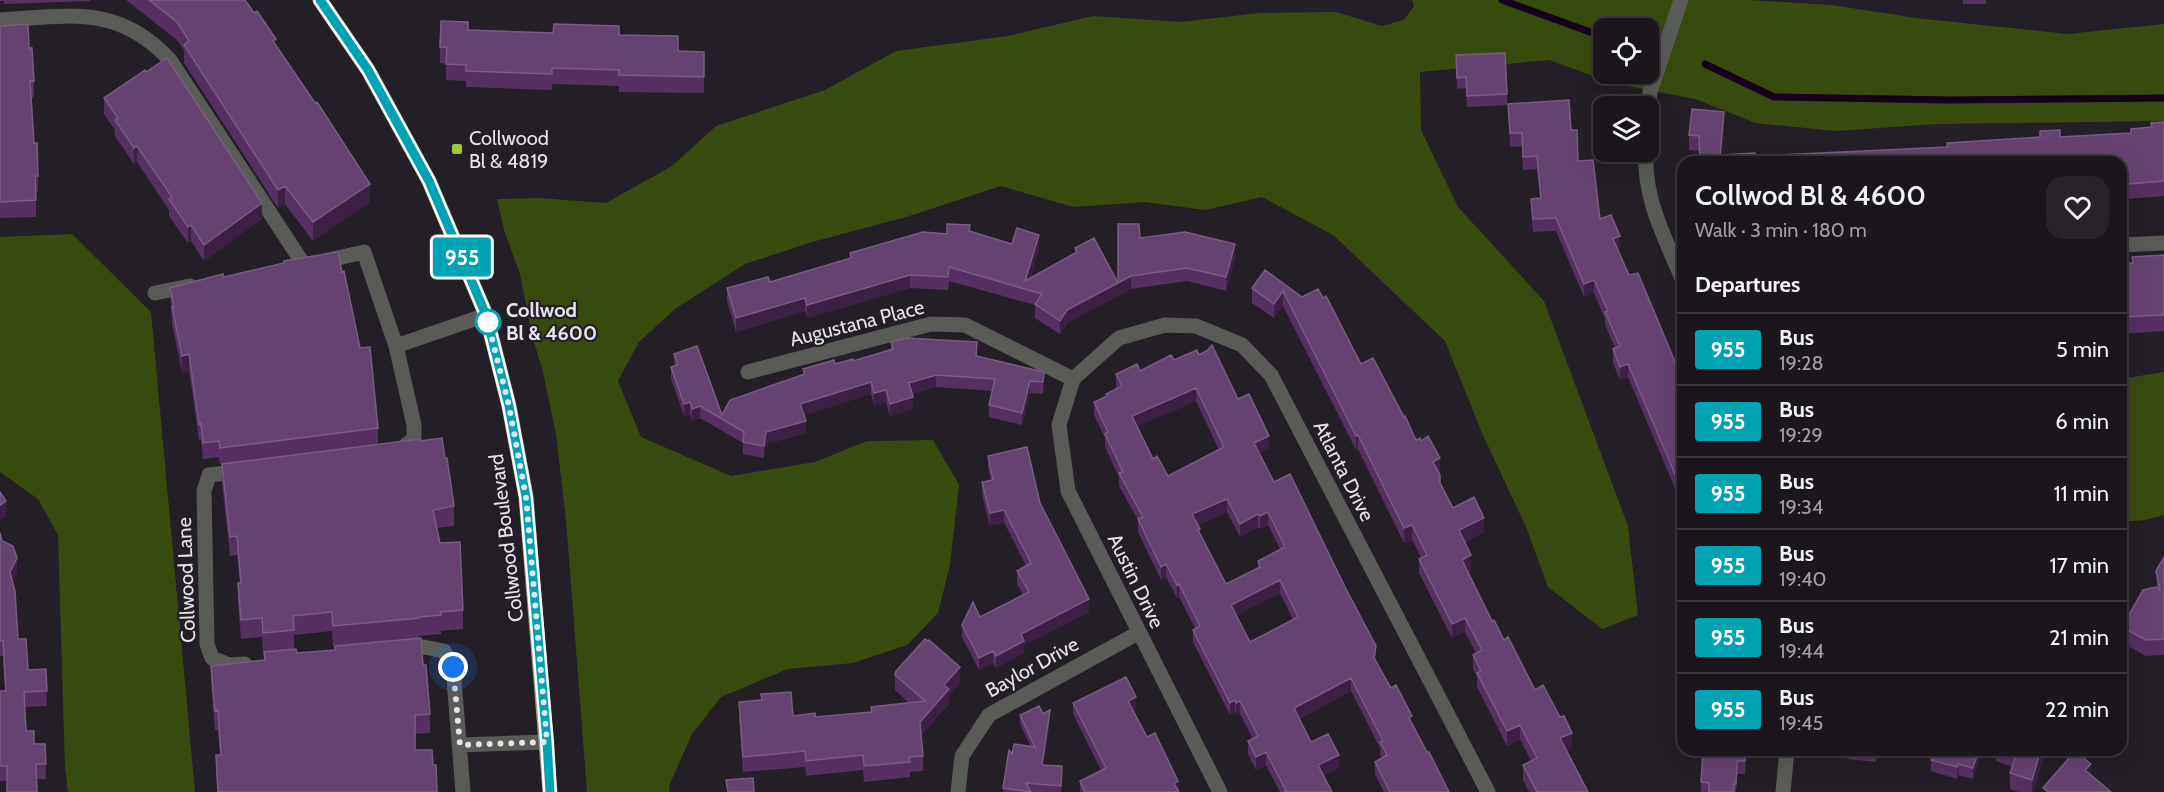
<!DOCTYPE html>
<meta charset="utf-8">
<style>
body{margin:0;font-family:Cabin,sans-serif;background:#282329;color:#f1f3f6;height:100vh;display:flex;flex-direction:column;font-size:22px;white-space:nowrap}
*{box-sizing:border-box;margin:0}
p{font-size:20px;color:#a09fa3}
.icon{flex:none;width:33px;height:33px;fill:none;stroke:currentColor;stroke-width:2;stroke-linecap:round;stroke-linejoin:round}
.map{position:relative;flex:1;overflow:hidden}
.details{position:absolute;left:1677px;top:156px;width:450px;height:600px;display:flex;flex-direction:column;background:#1b161c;border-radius:18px;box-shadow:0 6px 24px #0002,0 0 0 2px #39353b}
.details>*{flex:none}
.badge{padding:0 12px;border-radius:4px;font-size:21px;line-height:39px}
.tools{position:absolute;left:1593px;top:18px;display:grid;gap:12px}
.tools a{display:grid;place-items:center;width:66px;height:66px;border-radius:12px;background:#1b161c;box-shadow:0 6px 24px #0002,0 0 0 2px #39353b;font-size:30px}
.you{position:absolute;width:30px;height:30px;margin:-15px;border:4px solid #fff;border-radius:50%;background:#1a73e8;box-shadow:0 0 0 9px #1a73e833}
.map>.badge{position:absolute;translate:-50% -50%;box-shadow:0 0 0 3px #fff}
h2{padding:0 18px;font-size:22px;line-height:54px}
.round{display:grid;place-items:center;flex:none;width:63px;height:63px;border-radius:18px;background:#282329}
.overview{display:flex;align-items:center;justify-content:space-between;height:102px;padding:0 18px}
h1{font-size:28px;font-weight:600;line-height:45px}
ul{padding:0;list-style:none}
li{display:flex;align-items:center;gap:18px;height:72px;padding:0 18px;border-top:2px solid #39353b}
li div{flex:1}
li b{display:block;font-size:22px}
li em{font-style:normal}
li .badge{min-width:66px;font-weight:700;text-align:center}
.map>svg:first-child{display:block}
.green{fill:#384b0f;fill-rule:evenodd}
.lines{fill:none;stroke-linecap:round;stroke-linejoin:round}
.stream{stroke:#15001e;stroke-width:7}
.minor{stroke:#595b56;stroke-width:15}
.major{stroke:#92968c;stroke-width:15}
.wall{fill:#553061;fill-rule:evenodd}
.shaded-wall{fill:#3b2043}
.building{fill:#654370;stroke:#795c83;stroke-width:1.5;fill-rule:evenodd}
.line-casing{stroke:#fff;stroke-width:14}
.line{stroke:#00a3b4;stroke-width:9}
.walk{stroke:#e7e3e9;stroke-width:6;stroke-dasharray:0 10.8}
.poi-dot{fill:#9cca32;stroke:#241e26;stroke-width:2}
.stop-dot{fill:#fff;stroke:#00a3b4;stroke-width:3}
.labels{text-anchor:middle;stroke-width:4.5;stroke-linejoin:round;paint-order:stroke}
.poi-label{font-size:20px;fill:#e7e3e9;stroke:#241e26;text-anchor:start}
.stop-label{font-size:20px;font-weight:bold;fill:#e7e3e9;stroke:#241e26;text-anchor:start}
.street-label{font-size:20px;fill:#e7e3e9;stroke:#241e26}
</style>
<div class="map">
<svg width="2164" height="792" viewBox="0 0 2164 792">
<rect width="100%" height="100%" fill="#241e26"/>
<!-- green -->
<path class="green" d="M1412 0H1749L1832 5 1916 18 2068 34 2164 24V121L1937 124 1836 131 1756 123 1695 99 1612 83 1549 60 1420 72 1421 130 1458 207 1544 301 1628 526 1638 615 1602 629 1548 587 1526 527 1482 433 1445 341 1333 235 1262 197 1205 210 1145 202 1073 207 1001 186 906 217 812 242 745 264 675 309 639 342 618 381 641 437 731 476 815 462 867 441 933 440 959 485 950 565 938 613 907 645 853 663 788 669 721 697 692 734 669 786 670 792H587L566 520 556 434 542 368 532 336 520 274 504 230 497 199 538 198 606 203 672 166 716 126 825 90 896 51 1008 36 1093 16 1181 22 1259 13 1336 12 1382 26 1404 20 1414 6ZM1604 28H1648V74H1604Z
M72 234 151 312 195 792H68L65 768 58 535 38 499 0 472V237Z
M2164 372V515L2145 520 2121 522V379Z"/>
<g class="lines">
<!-- stream -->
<path class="stream" d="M1502 0 1604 37
M1705 64 1774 97 1950 100 2164 98"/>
<!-- minor -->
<path class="minor" d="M0 20C69 16 118 4 170 60L304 265
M1648 109 1650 92 1681 0
M1646 152C1643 198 1666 240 1683 281
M2121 245 2164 243
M320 262 364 252 396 346 414 425V439L397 452
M155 293 190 286
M396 346 486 315
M748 372 931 324 965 325 1073 379
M1073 379 1119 338 1165 325 1196 326 1242 345 1271 375 1488 792
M1073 379 1059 425 1068 491 1220 792
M242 471 209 475 204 491 207 644 212 658 229 665 245 664
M403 649 424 647 444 651 453 667 463 792
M460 745 547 742
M958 792 962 756 989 715 1138 633
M1783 792 1787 750"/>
<!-- major -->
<path class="major" d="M320 0 368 70 429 181 486 315 509 406 526 497 550 792"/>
</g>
<!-- wall -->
<path class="wall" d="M0 0H90V1L4 4V1H0Z
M126 0H245L276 45 370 202 313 241 285 204 278 208 184 63V50L177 40Z
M1963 0H1986V4H1963Z
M0 26 29 48 34 81V97L31 98 34 143 38 176V192H36V217L0 218Z
M468 30 619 35 678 51 704 52V93L619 92V86L552 84V90L466 87V81L446 80V64L440 63V47Z
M1456 55 1507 94V105L1467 107 1466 88 1457 89Z
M104 98 262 219 204 261 191 241 188 243 169 216V210L137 162 134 164 115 136V130L104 114Z
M1508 104 1571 130 1578 161 1600 219 1620 249 1618 250 1629 275 1683 381V530L1679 520V507L1682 505 1628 377 1620 380 1613 363V349L1615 348 1605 325V319L1594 293 1584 297 1556 231 1533 232 1531 212V199L1540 198 1537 169 1523 170 1522 146 1510 147Z
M2164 122V196L2128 199V206H2121V162H1699V151L1689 150V135L1724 128 1722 154 1755 156 1947 147 2060 137 2131 133 2151 127Z
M970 232 1012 244 1039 248 1030 279 1075 253V248L1118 283 1140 238 1235 257 1226 291 1187 281 1131 289 1067 323 1060 334 1035 318V305L949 281 948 290 910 288 807 318 805 311 736 332 727 301V288L770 282 850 259V253L947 234Z
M2164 255V331L2121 334V263H2132Z
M1265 270 1302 297 1323 298 1361 364 1440 473V483L1453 508 1484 532 1465 542 1471 570 1468 572 1492 621 1572 747 1566 750 1588 792H1529L1523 780V765L1531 761 1520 739 1507 746 1477 687V677L1473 669V655L1476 653 1465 632 1452 638 1419 573V559L1421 558 1412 539 1404 543 1358 449 1356 450 1283 306 1274 318 1252 303V288Z
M224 277 378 428V444L420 441 445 458 454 506V526L437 528 440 543 463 610V629L441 631V634L419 636V638L333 646 332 631 294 635V649L263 652 262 637 241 639 238 602V583H240L237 555 230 556 222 483V464L295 455 220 464 219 457 203 459 201 440H199L189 370 182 372 172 324 170 288Z
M891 342 977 356 1044 372V384L1043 394 1030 393 1022 425 989 417V405L992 391 936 387 912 394 913 409 890 416 886 402 874 405 871 394 804 415 806 433 766 444 764 458 743 454V443L700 418 692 421 690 414 684 416 671 379V367L674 366V354L722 415 803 375V369L853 361 891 350Z
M1199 355 1238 399 1269 449 1259 453 1274 482 1376 659V661L1412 724 1449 792H1384L1375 774V762L1382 758 1380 755V748L1351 691 1299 719 1311 742 1339 768 1323 775 1332 792H1280L1266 765 1256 770 1248 754V741L1253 739 1240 714 1236 715 1235 712 1230 715 1193 642V630L1195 628 1179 597 1177 598 1166 577 1161 580 1138 532V520L1119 486V477L1105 447V438L1094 415V402L1106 397V394L1117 389 1116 387V374L1140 371 1174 360ZM1196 401 1219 450 1168 476 1153 459 1137 426ZM1227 512 1240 537 1258 527 1260 529 1268 525 1280 549 1258 561V568L1226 584 1200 533 1198 525ZM1280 593 1293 620 1250 642 1236 615Z
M988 456 1040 503 1089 612 1024 645V653L996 668 993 663 979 670 962 637V625L980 617 1023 595 1017 583V571L1026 566 1004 522 990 526 982 495V482L991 481 988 468Z
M0 533 2 541 17 573 12 581 18 639 28 670 46 669 47 706 25 707 26 731 34 744H45L46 779H37V792H7V781H0V691H5L3 656H0Z
M2164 557V655L2146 656 2122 643V627L2157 588 2156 571Z
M264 652 297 653 423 665 430 714V733L415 734V750L433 765 437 792H217L216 755H220L218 730H215L211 685V666L264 660Z
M895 675 960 682 949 695V704L921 735 923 756V771L910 772V777L864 782 863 770 806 776 805 767 743 772 739 717V702L761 700V694L793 716 815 717 871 712V707L909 703 895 690Z
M1073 703 1136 708 1133 709 1147 737 1178 781 1179 792H1080V781L1101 770 1073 714Z
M1043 714 1050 720 1043 765 1062 776 1061 792H1003V788L1012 754 1031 747 1020 724V715Z
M1746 750 1745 774H1737L1736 792H1701V782Z
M1847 750H1877L1876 762 1847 759Z
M1982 750 1973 779 1958 775 1957 779 1931 771V760Z
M1996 750H2046L2033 792H2019L2010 789V773L2012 767 1996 761Z"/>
<!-- shaded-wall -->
<path class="shaded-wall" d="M1724 112V128L1721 162 1720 155Z
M137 146V162L134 164V148Z
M370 184V202L313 241V222Z
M285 186V204L278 208V190Z
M262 203V219L204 261V245Z
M191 225V241L188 243V227Z
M1039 235V248L1027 290 1025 281Z
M1620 236V249L1613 252V239Z
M1235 244V257L1226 291V277Z
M910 275V288L807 318V305Z
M1131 276V289L1067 323 1060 334V321L1067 310Z
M1594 280V293L1584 297V284Z
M1283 291V306L1274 318V304Z
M805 298V311L736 332V318Z
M189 354V370L182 372V356Z
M1628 364V377L1620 380V367Z
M1044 372V384L1043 394V382Z
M936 375V387L909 395V383Z
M1030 381V393L1022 425V413Z
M871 382V394L800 416V404Z
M1196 388V401L1132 429V416Z
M886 390V402L874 405V393Z
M913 397V409L890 416V404Z
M690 402V414L684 416V404Z
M700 406V418L692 421V409Z
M806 421V433L766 444 764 458V446L766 432Z
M1358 435V449L1356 450V436Z
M1269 436V449L1254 456V443Z
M1440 458V473L1433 462Z
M1227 499V512L1192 527V514Z
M6 501V516L0 520V505Z
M1004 510V522L990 526V513Z
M1268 512V525L1260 529V516Z
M1258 514V527L1240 537V524Z
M1484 518V532L1459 545V530Z
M1412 525V539L1404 543V528Z
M1471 555V570L1462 574V560Z
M17 558V573L10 586V572Z
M1166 564V577L1161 580V567Z
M1280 580V593L1231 618V605Z
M1179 584V597L1177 598V585Z
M1089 599V612L1024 645V653L996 668V656L1021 634Z
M1465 618V632L1452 638V624Z
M1376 646V659L1374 670V658Z
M993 651V663L979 670V658Z
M960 667V682L949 695V704L920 737V722L944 685Z
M1351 678V691L1294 721V708Z
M1136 697V708L1128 711V701Z
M1235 700V712L1230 715V703Z
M1240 701V714L1236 715V703Z
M1050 710V720L1042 775V765Z
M1520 725V739L1507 746V731Z
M1572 733V747L1560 753V738Z
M1979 750H1982L1973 779V768Z
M2041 750H2046L2033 792H2032V780Z
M1266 752V765L1256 770V757Z
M1339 755V768L1318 777V765Z
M1958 764V775L1957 779V767Z
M2091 764V777L2085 770Z
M1178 781V792L1174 784Z"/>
<!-- building -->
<path class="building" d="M149 0H245L254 13 257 11 276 39 273 41 315 103 317 102 370 184 313 222 285 186 278 190 184 45 189 41 177 22Z
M441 21 468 22V30L553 33 554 24 619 26V35L678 36V51L704 52V77L619 75V70L552 68V74L466 71V65L446 64 447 47H440Z
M28 24 29 48H32L34 81H30L34 143H37L38 176H35L36 200 0 202V26Z
M1505 53 1507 94 1467 96 1466 77 1457 78 1456 55Z
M167 58 262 203 204 245 191 225 188 227 169 199 172 197 137 146 134 148 115 120 118 118 104 98 145 70 146 72Z
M1569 100 1571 130H1577L1578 161 1593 160 1600 219 1611 215 1620 236 1613 239 1629 275 1638 273 1683 381V493L1628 364 1620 367 1613 349 1620 346 1605 312 1608 311 1594 280 1584 284 1556 218 1533 219 1531 199 1541 198 1537 156 1523 157 1522 133H1510L1508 104Z
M1692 109 1724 112 1720 155 1755 153V156L1947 147V143L2040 137V131L2060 130V137L2131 133V129L2152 127 2151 123 2164 122V181L2128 184V191H2121V162H1700L1699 136 1689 135Z
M947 224 970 225 969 231 1012 244 1017 228 1039 235 1025 281 1077 252 1075 248 1094 238 1118 283 1067 310 1060 321 1035 304 1042 294 949 267 948 277 910 275 807 305 805 298 736 318 727 288 768 277 770 282 851 258 850 253 923 232 947 234Z
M1118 224H1139L1140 238 1185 232 1235 244 1226 277 1187 268 1131 276 1118 283Z
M338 252 342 272 344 271 360 348 370 347 378 428 220 448 219 441 203 443 201 423 199 424 189 354 182 356 172 307H174L170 288 223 274 224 277 284 263V261Z
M2164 255V315L2121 317V263H2133L2132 257Z
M1265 270 1302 297 1318 289 1323 298 1326 296 1361 364 1373 358 1404 417 1405 416 1416 440 1420 438 1421 441 1428 436 1440 458 1433 462 1440 475V483L1453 508 1474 497 1484 518 1459 530 1471 555 1462 560 1492 621 1494 620 1504 640 1508 637 1535 690 1543 685 1560 717 1564 716 1572 733 1560 738 1588 792H1537L1523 765 1537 758 1520 725 1507 731 1477 673 1481 671 1473 655 1482 650 1465 618 1452 624 1419 559 1427 555 1412 525 1404 528 1358 435 1356 436 1283 291 1274 304 1252 288Z
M906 338 977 342 976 356 1044 372 1043 382 1030 381 1022 413 989 405 995 379 936 375 909 383 913 397 890 404 886 390 874 393 871 382 800 404 806 421 766 432 764 446 743 442 744 432 700 406 692 409 690 402 684 404 671 367 678 365 674 354 697 346 722 415 730 400 805 374 803 369 834 360 835 364 853 359V361L893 349 891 342Z
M1212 345 1238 399 1249 394 1269 436 1254 443 1274 482 1290 474 1345 587 1376 646 1374 658 1391 688 1396 685 1412 716 1409 718 1427 752H1429L1449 792H1390L1375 762 1387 755 1380 742 1383 741 1351 678 1294 708 1311 742 1328 734 1339 755 1318 765 1332 792H1284L1286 791 1266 752 1256 757 1248 741 1258 736 1240 701 1236 703 1235 700 1230 703 1193 630 1200 626 1179 584 1177 585 1166 564 1161 567 1138 519 1143 517 1119 473 1123 472 1105 434 1108 432 1094 402 1107 396 1106 394 1122 386 1116 374 1137 364 1140 371 1171 355 1174 360 1197 350 1199 355 1208 350ZM1196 388 1224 447 1168 476 1157 456 1153 459 1132 416ZM1227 499 1240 524 1258 514 1260 516 1268 512 1285 547 1258 561 1260 567 1226 584 1198 530 1200 529 1192 514ZM1280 580 1298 617 1250 642 1231 605Z
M442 438 445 458H447L454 506 433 510 440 543 460 542 463 610 440 612 441 615 419 617V618L333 626 332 612 293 616 294 630 263 633 262 618 241 620 238 583H241L237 536 230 537 222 464 420 439V441Z
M1027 447 1040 503 1089 599 1021 634 1024 641 996 656 993 651 979 658 962 625 973 602 980 617 1029 592 1017 571 1031 563 1004 510 990 513 982 482 993 480 988 456Z
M0 492 6 501 0 505Z
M1683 505V517L1679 507Z
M0 533 2 541 13 546 17 558 10 572 15 591 18 639H26L28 670 46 669 47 691 24 692 26 731H34V744H45L46 764H36L37 792H7V766H0V691H6L3 641H0Z
M2164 557V639L2146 640 2122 627 2143 590 2156 587 2160 590 2156 571Z
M421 638 423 665H426L430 714 415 715V750H432L433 765H436L437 792H218L216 755H221L218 710 215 711 211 666 265 660 264 652 296 649 297 653 335 650V646Z
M925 639 928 641 929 640 960 667 944 685 949 689 920 722 923 756 909 757 910 762 864 766 863 755 806 761 805 751 743 757 739 702 762 700 761 694 791 692 793 716 815 713V717L872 712 871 707 925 701 895 675 896 671Z
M1126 677 1136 697 1128 701 1147 737 1155 733 1178 781 1174 784 1179 792H1085L1080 781 1106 768 1073 703Z
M1039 706 1043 714 1050 710 1042 765 1062 766 1061 786 1026 783 1031 792 1003 788 1009 750 1012 754 1014 744 1035 747 1020 715Z
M1703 750H1746L1745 761H1737L1736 784H1734L1733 792H1709V783L1701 782Z
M1935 750H1979L1973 768 1958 764 1957 767 1931 760Z
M2011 750H2041L2032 780 2010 773 2017 752Z
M2075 751 2091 764 2085 770 2111 792H2048L2043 788Z
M753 778 754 792H728L726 780Z"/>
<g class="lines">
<defs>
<path id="line" d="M320 0 368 70 429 181 486 315 509 406 526 497 547 742 550 792"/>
</defs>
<!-- line casing -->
<use href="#line" class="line-casing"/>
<!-- line -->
<use href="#line" class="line"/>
<!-- walk -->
<path class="walk" d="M453 667 460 745 547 742 526 497 509 406 486 315 488 322"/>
</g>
<!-- markers -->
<rect class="poi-dot" x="451" y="143" width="12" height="12" rx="3"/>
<circle class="stop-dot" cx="488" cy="322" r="12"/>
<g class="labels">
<!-- poi labels -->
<g class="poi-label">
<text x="469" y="145">Collwood<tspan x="469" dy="23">Bl &amp; 4819</tspan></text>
</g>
<!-- stop labels -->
<g class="stop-label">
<text x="506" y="317">Collwod<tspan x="506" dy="23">Bl &amp; 4600</tspan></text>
</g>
<!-- street labels -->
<g class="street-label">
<text transform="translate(857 323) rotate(-14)" y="7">Augustana Place</text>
<text transform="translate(1344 471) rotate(63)" y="7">Atlanta Drive</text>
<text transform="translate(506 538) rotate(-97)" y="7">Collwood Boulevard</text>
<text transform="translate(186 580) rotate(-92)" y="7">Collwood Lane</text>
<text transform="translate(1136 581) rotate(64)" y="7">Austin Drive</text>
<text transform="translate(1032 667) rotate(-29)" y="7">Baylor Drive</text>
</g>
</g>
</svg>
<div class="tools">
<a><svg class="icon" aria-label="locate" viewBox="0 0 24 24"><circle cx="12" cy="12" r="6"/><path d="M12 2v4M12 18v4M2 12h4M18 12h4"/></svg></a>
<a><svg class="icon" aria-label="layers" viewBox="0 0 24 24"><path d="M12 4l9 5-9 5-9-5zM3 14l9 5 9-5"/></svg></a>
</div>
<div class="you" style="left:453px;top:667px"></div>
<b class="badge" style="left:462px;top:257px;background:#00a3b4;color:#fff">955</b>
<section class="details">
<div class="overview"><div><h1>Collwod Bl &amp; 4600</h1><p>Walk · 3 min · 180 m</p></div><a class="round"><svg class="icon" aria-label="heart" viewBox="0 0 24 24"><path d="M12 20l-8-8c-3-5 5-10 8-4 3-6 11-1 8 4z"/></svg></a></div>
<h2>Departures</h2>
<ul>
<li><span class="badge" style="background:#00a3b4;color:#fff">955</span><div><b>Bus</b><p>19:28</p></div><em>5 min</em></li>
<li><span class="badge" style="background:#00a3b4;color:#fff">955</span><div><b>Bus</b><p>19:29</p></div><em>6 min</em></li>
<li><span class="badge" style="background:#00a3b4;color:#fff">955</span><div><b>Bus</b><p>19:34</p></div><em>11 min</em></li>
<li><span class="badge" style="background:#00a3b4;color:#fff">955</span><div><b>Bus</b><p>19:40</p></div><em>17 min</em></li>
<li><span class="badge" style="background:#00a3b4;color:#fff">955</span><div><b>Bus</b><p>19:44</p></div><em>21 min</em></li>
<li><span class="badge" style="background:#00a3b4;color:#fff">955</span><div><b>Bus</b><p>19:45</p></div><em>22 min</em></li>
</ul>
</section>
</div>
